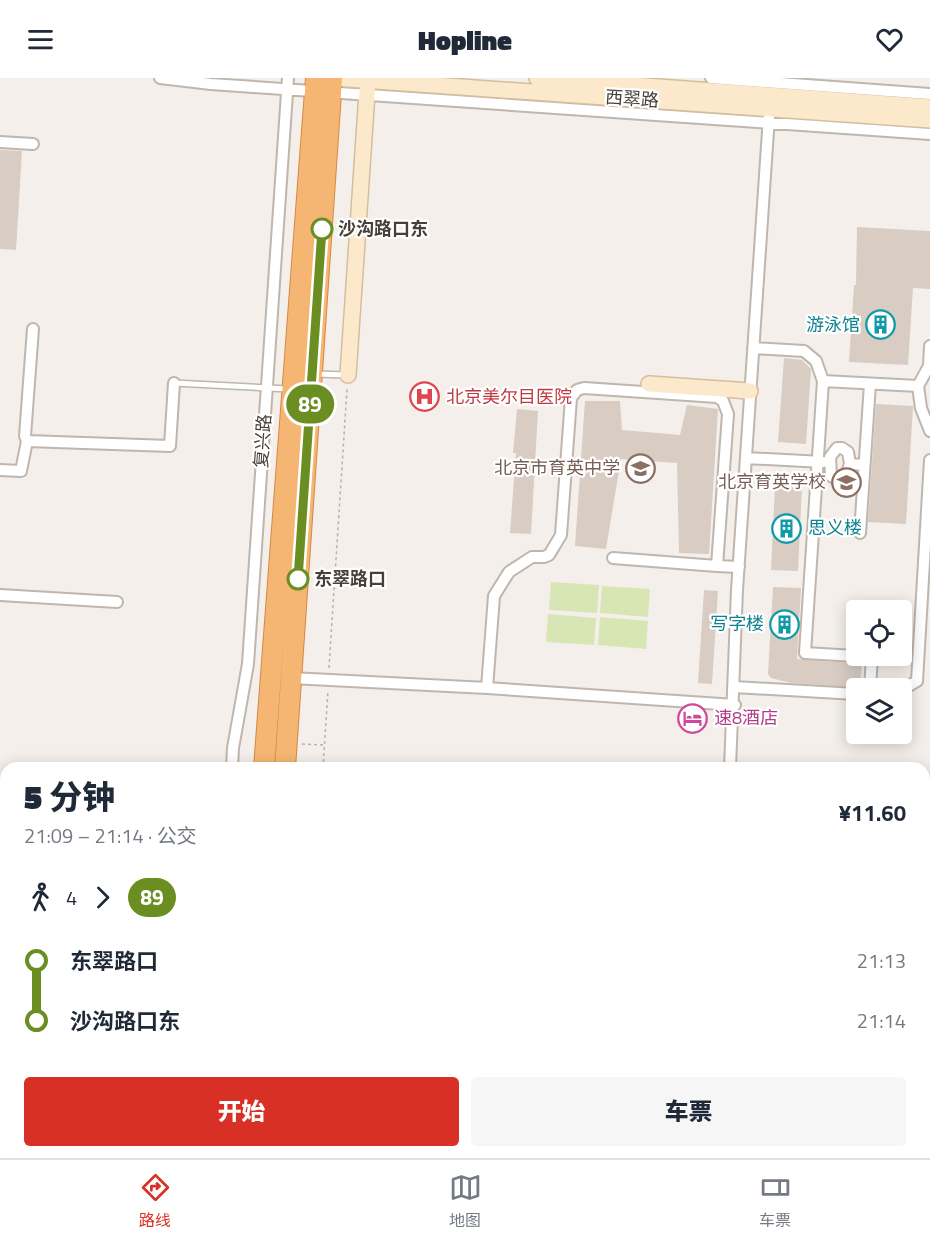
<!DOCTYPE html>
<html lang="zh">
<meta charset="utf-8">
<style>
body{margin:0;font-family:"Titillium Web","Noto Sans SC",sans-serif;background:#f6f6f7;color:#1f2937;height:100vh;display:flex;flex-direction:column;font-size:22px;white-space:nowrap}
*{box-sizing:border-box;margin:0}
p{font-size:20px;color:#747a83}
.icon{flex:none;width:33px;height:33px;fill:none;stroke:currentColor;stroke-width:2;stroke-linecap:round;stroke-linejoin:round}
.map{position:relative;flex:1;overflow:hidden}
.sheet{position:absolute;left:0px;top:684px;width:930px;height:396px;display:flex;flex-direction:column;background:#fff;border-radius:18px 18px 0 0;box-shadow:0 3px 15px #0003}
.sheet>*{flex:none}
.badge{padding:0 12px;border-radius:20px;font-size:21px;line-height:39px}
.tools{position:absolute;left:846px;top:522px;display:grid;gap:12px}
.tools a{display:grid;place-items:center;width:66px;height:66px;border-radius:6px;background:#fff;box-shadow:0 3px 15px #0003;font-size:30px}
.map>.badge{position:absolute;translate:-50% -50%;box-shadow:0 0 0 3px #fff}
.legs{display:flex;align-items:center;gap:9px;height:66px;padding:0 24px;font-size:20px}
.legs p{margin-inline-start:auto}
.summary{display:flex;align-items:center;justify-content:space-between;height:102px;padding:0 24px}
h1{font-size:33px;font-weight:800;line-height:45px}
.button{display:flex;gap:12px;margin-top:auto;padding:12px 24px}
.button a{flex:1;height:69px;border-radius:6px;background:#d93025;color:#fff;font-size:24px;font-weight:800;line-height:69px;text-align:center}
.button a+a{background:#f6f6f7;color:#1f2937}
ul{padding:0 24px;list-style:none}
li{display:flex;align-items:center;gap:21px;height:60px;font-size:22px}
li i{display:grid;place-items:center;width:9px;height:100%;margin:0 8px;background:currentColor}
li i::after{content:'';width:15px;height:15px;margin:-8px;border:4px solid;border-radius:50%;background:#fff}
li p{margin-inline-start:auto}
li:first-child i{background:linear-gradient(#0000 50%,currentColor 0)}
li:last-child i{background:linear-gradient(currentColor 50%,#0000 0)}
header{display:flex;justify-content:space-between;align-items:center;height:78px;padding:0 24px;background:#fff;font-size:27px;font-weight:800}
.tab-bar{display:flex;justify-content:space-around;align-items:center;height:84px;border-top:2px solid #e0e1e3;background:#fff;font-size:16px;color:#747a83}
.tab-bar a{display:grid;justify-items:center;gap:3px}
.tab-bar .selected{color:#d93025}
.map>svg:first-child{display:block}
.green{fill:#d8e6b5}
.building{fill:#d8ccc3}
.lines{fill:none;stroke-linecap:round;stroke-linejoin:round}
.lane-casing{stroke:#bfb6ad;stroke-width:8}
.street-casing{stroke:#bfb6ad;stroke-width:14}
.secondary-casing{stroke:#d4be9e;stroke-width:18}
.highway-casing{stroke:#d58843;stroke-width:22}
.path{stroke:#c0af9f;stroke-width:1.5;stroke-dasharray:3 3;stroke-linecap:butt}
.lane{stroke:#fff;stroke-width:5}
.street{stroke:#fff;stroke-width:10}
.secondary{stroke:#fce9cc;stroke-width:15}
.highway{stroke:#f6b673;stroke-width:20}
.line-1-casing{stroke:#fff;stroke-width:14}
.line-1{stroke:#6b8e23;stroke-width:9}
.stop-1-dot{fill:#fff;stroke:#6b8e23;stroke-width:3}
.labels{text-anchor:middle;stroke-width:4.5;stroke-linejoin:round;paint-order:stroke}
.street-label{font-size:18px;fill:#483f38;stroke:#fff}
.stop-label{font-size:18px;font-weight:bold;fill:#483f38;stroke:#fff;text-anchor:start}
.culture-label{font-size:18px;fill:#0d838f;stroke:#fff;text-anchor:end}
.health-label{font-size:18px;fill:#be3a42;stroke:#fff;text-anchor:start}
.education-label{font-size:18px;fill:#785e54;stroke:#fff;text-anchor:end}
.hotel-label{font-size:18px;fill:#b23c85;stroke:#fff;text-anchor:start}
</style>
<header><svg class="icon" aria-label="menu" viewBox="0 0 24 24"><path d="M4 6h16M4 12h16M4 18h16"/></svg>Hopline<svg class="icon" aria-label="heart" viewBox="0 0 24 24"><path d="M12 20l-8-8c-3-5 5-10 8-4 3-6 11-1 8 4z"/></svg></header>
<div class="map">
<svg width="930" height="1080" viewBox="0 0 930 1080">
<rect width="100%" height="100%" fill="#f4efea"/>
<!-- green -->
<path class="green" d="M551 504 599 507 597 535 549 532Z
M602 508 650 511 648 539 600 535Z
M548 536 596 540 594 567 546 564Z
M600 539 648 543 646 571 598 567Z"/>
<!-- building -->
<path class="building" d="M0 72 22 73 16 172 0 171Z
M857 149 930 153V211L913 210 908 287 849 284 854 207H856Z
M784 280 802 282 811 291 806 366 778 364Z
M585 323H620L622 352 680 357 687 327 718 331 709 476 679 475 677 385 621 381 606 471 575 468Z
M876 326 913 328 906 446 868 444Z
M517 331 538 333 531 456 510 455 516 375H513Z
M775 408 802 409 798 493 771 492Z
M773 509 801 510 797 581 862 586 860 610 791 605 771 600 768 596Z
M704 512 718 513 712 606 698 605Z"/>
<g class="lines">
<defs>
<path id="lane" d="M316 296 346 297
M174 305 288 311
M149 1080V1074"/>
<path id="street" d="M160 0 211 6 930 56
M711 0 930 16
M0 64 33 66
M930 268 929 288 918 308 921 330 930 353
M753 270 804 273 816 283 823 303
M27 363 170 368 174 305
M746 380 823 384
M850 386 845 400 836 401 831 398 830 379 837 370H842L848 374 850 386 864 387
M0 392 21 393 27 363 25 358 33 251
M860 455 870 306
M613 480 717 488
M0 517 117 524
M291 600 487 610 735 627
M734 609 856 616
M487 610 494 518 509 494 532 479H544L549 477 561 457 571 320 577 312 584 310 717 319 723 323 728 336 717 488 739 489
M870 610 872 579 805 575 823 303 918 308
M902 612 917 603 930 382
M232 690 233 670 248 586 288 0
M730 690 737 512 769 38
M0 893H6
M0 980 6 981
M303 1074 395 1080
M88 1080V1074
M204 1080V1074
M705 1080V1074"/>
<path id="secondary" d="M334 0 930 42
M537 0 930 29
M348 297 368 0
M649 306 750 313"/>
<path id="highway" d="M264 690 316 0
M285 690 332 0
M238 1080V1074
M258 1080 259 1074"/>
</defs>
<!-- lane casing -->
<use href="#lane" class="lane-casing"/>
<!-- street casing -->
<use href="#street" class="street-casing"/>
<!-- secondary casing -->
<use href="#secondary" class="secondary-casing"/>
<!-- highway casing -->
<use href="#highway" class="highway-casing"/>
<!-- path -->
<path class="path" d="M329 590 347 311
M302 666 324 667
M323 690 328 613"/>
<!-- lane -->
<use href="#lane" class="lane"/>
<!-- street -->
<use href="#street" class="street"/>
<!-- secondary -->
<use href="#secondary" class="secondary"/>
<!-- highway -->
<use href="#highway" class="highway"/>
</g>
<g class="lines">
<defs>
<path id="line-1" d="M298 501 322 151"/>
</defs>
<!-- line-1 casing -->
<use href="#line-1" class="line-1-casing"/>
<!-- line-1 -->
<use href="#line-1" class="line-1"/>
</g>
<!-- icons -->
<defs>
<symbol id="building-ring" viewBox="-11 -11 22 22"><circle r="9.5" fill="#fff" stroke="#0f9aa8" stroke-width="1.5"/><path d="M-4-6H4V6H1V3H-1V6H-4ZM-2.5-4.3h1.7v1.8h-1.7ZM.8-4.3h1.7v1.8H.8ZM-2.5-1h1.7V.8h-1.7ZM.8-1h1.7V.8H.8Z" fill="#0f9aa8"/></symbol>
<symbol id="hospital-ring" viewBox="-11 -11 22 22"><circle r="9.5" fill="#fff" stroke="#e0444e" stroke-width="1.5"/><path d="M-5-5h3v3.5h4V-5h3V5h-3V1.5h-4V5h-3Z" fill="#e0444e"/></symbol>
<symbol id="school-ring" viewBox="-11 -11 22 22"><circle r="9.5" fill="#fff" stroke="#8d6e63" stroke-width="1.5"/><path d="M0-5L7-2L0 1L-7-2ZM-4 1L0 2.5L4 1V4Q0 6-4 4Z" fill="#8d6e63"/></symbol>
<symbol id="hotel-ring" viewBox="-11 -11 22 22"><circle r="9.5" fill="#fff" stroke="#d1479c" stroke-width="1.5"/><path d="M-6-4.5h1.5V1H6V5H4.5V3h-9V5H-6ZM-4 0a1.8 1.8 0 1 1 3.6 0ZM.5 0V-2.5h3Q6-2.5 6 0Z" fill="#d1479c"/></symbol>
</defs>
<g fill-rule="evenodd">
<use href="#building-ring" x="864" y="230" width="33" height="33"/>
<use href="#hospital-ring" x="408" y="302" width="33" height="33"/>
<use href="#school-ring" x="624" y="374" width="33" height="33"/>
<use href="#school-ring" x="830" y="388" width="33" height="33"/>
<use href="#building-ring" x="770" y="434" width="33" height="33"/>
<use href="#building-ring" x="768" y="530" width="33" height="33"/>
<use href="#hotel-ring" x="676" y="624" width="33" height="33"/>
</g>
<!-- markers -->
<g class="stop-1-dot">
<circle cx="322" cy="151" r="10"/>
<circle cx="298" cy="501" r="10"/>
</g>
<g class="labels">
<!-- street labels -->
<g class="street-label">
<text transform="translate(632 21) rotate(4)" y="6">西翠路</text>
<text transform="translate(263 363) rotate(-86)" y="6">复兴路</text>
</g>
<!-- stop labels -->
<g class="stop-label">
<text x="338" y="157">沙沟路口东</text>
<text x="314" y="507">东翠路口</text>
</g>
<!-- culture labels -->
<g class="culture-label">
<text x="860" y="253">游泳馆</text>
<text x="808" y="456" text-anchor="start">思义楼</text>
<text x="764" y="552">写字楼</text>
</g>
<!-- health labels -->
<g class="health-label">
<text x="446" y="325">北京美尔目医院</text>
</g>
<!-- education labels -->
<g class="education-label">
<text x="620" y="396">北京市育英中学</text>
<text x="826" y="410">北京育英学校</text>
</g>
<!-- hotel labels -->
<g class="hotel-label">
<text x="714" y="646">速8酒店</text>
</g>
</g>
</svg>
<div class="tools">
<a><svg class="icon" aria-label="locate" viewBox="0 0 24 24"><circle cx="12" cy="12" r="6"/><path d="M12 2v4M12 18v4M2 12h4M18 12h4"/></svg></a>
<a><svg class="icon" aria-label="layers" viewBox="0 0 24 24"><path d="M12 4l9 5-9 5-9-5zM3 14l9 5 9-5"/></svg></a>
</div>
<b class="badge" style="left:310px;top:326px;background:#6b8e23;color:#fff">89</b>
<section class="sheet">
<div class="summary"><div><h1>5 分钟</h1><p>21:09 – 21:14 · 公交</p></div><b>¥11.60</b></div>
<div class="legs"><svg class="icon" aria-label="walk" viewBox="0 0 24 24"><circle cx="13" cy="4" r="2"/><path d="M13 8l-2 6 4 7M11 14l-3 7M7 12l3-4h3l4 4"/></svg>4<svg class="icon" aria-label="forward" viewBox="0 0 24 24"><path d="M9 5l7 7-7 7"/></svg><b class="badge" style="background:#6b8e23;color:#fff">89</b></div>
<ul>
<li><i style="color:#6b8e23"></i><b>东翠路口</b><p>21:13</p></li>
<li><i style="color:#6b8e23"></i><b>沙沟路口东</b><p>21:14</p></li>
</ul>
<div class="button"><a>开始</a><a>车票</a></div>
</section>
</div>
<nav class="tab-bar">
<a class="selected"><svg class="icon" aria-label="directions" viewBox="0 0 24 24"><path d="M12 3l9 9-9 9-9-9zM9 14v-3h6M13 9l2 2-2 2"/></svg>路线</a>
<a><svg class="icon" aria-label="map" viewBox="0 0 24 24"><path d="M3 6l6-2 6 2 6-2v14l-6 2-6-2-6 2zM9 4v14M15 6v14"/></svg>地图</a>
<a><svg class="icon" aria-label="tickets" viewBox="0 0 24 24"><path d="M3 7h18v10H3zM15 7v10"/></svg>车票</a>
</nav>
